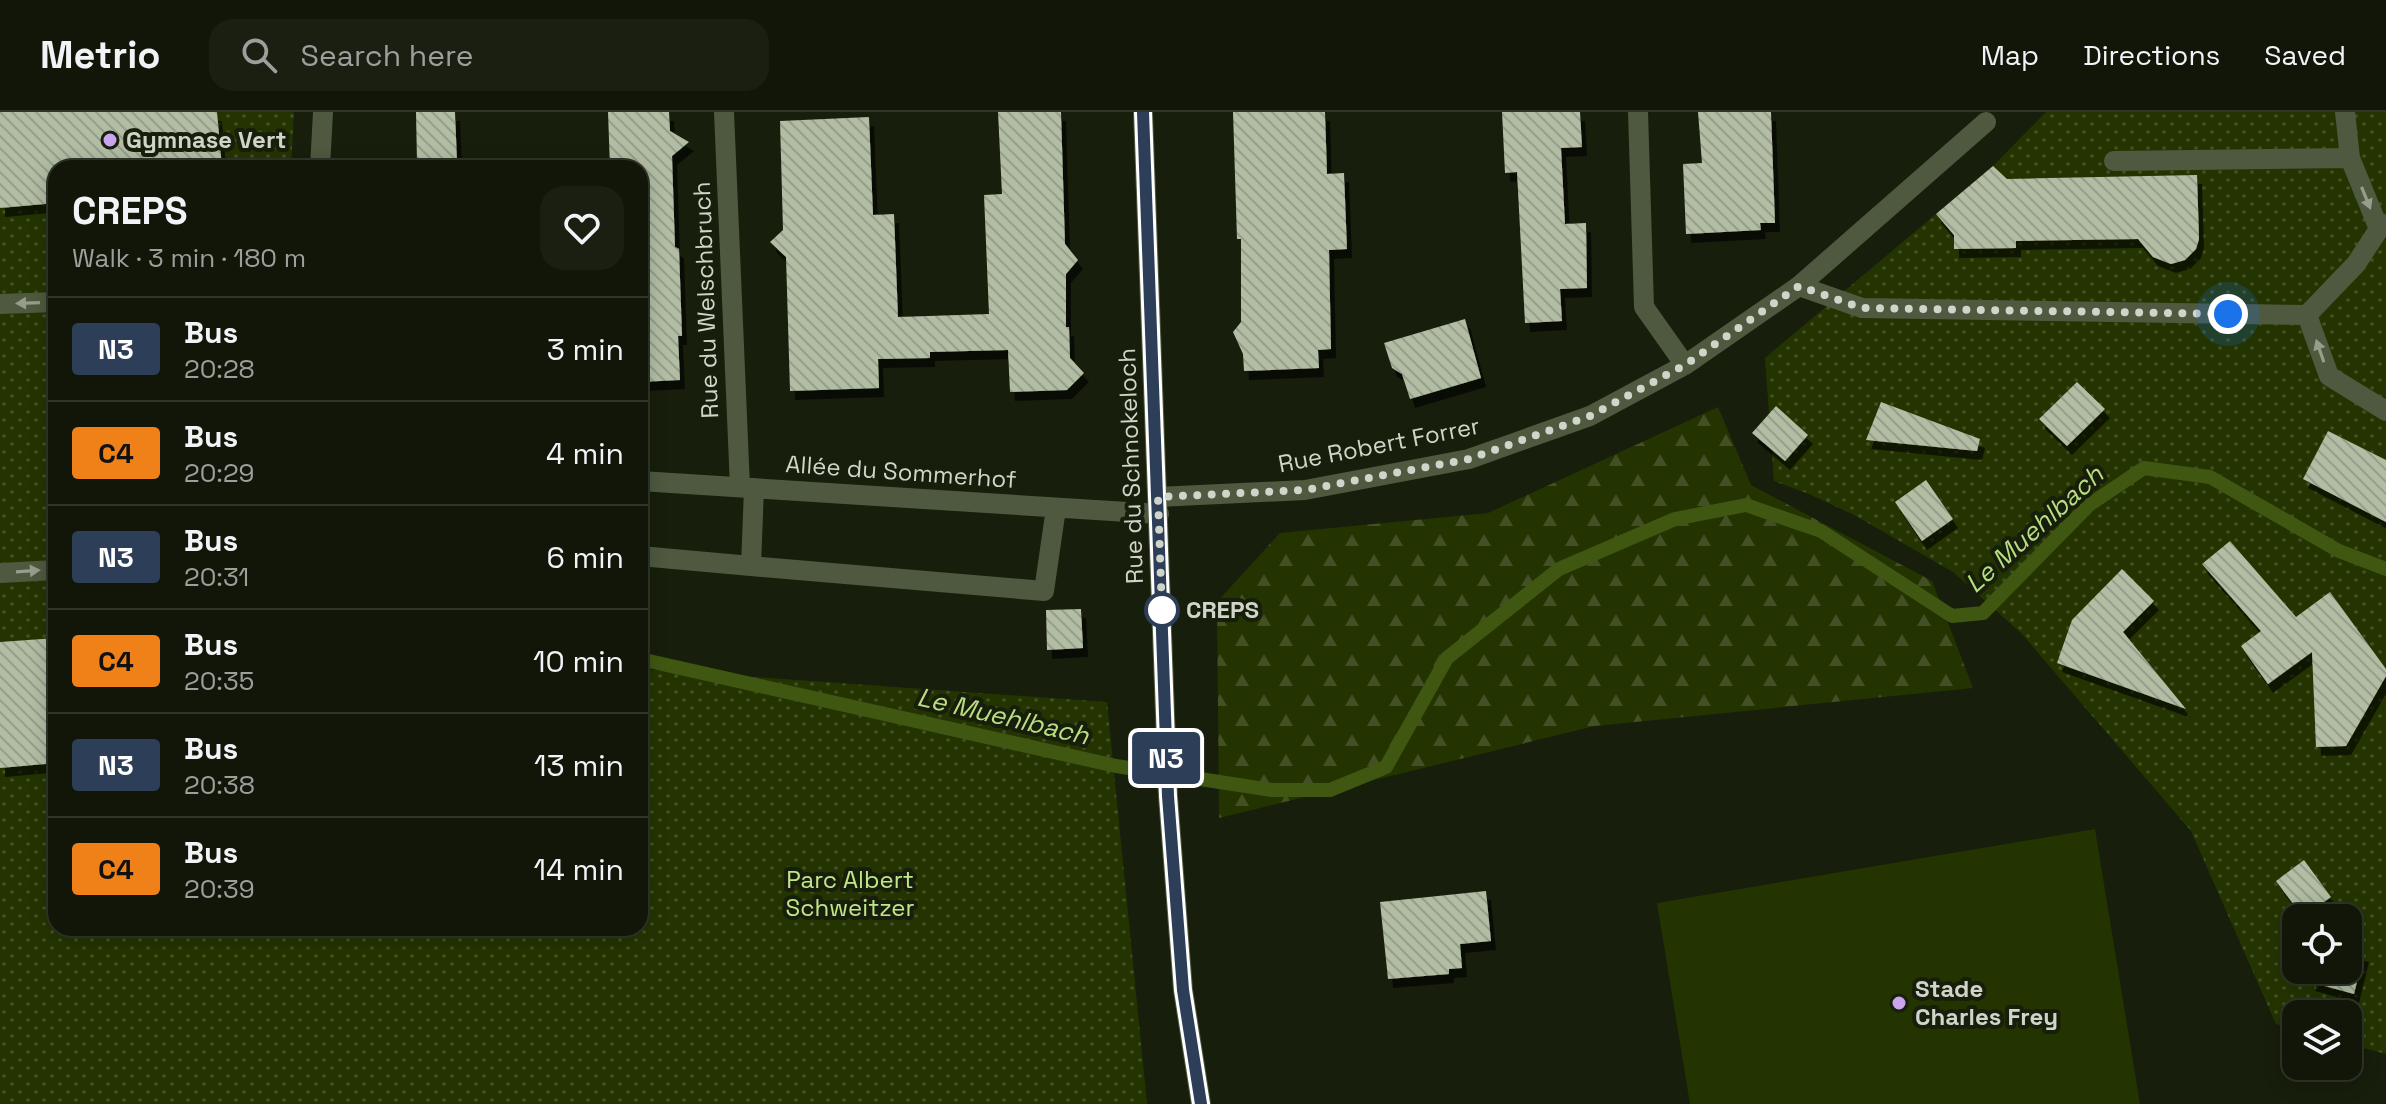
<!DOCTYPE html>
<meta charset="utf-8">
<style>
body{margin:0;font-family:"Space Grotesk",sans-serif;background:#1a1f12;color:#f1f3f6;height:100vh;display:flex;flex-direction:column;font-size:30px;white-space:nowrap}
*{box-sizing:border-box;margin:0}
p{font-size:26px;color:#9c9f9c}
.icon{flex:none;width:44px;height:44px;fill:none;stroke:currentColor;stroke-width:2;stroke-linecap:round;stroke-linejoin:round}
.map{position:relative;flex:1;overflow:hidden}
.drawer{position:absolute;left:48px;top:48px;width:600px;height:776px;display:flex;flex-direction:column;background:#111608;border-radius:24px;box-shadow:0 4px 20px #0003,0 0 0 2px #303529}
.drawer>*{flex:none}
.badge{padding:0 16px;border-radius:6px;font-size:28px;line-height:52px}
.fabs{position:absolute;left:2282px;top:792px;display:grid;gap:16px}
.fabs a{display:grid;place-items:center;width:80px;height:80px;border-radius:16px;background:#111608;box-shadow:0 4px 20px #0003,0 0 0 2px #303529;font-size:40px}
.you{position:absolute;width:40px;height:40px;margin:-20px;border:6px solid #fff;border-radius:50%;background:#1a73e8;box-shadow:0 0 0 12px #1a73e833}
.map>.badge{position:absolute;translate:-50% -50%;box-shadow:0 0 0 4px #fff}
.round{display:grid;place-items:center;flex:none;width:84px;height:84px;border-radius:24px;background:#1a1f12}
.head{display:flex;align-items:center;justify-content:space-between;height:136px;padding:0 24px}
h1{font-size:38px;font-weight:800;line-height:60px}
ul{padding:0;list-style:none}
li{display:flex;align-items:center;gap:24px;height:104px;padding:0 24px;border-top:2px solid #303529}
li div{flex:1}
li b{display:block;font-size:30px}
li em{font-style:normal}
li .badge{min-width:88px;font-weight:700;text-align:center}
header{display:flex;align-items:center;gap:48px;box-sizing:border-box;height:112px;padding:0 40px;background:#111608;border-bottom:2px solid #303529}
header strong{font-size:38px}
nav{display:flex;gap:44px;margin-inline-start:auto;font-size:28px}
.search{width:560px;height:72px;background:#1a1f12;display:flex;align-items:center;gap:20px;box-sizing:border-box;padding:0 28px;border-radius:24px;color:#9c9f9c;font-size:30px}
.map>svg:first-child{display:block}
.grass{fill:#243401}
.forest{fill:url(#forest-firs)}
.park{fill:url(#park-dots);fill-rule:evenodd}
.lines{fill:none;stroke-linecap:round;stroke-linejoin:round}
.stream{stroke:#405712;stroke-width:14}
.building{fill:url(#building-back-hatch);filter:url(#shadow)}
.minor{stroke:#4e593f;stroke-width:20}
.oneway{fill:#969d8b}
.line-casing{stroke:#fff;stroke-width:18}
.line{stroke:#2d3e58;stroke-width:12}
.walk{stroke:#d0d5c9;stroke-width:8;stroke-dasharray:0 14.4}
.poi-dot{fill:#c9a5ee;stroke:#171e0b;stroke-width:3}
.stop-dot{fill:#fff;stroke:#2d3e58;stroke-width:4}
.labels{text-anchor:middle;stroke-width:8;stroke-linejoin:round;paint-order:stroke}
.poi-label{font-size:24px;font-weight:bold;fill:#d0d5c9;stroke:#171e0b;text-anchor:start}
.street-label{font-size:24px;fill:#d0d5c9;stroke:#171e0b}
.stop-label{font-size:24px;font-weight:bold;fill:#d0d5c9;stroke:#171e0b;text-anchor:start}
.park-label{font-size:24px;fill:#c1e688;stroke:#171e0b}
.water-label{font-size:26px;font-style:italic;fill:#b9de81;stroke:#171e0b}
</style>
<header>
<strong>Metrio</strong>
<div class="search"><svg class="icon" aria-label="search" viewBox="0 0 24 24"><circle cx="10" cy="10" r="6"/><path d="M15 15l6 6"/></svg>Search here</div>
<nav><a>Map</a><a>Directions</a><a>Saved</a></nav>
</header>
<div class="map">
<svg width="2386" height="992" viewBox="0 0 2386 992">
<defs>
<pattern id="forest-firs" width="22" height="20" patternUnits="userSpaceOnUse" patternTransform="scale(2)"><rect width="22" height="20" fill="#243401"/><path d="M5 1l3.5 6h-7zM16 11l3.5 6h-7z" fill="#435025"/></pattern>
<pattern id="park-dots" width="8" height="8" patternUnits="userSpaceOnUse" patternTransform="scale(2)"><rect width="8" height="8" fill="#243401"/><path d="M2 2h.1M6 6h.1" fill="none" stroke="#435025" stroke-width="1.8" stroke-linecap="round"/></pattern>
<pattern id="building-back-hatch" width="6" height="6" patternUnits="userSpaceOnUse" patternTransform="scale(2)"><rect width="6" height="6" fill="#b2bda4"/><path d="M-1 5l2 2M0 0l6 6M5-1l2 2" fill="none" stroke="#959e8a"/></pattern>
<filter id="shadow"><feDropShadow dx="5" dy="9" stdDeviation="0" flood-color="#0009"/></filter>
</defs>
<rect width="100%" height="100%" fill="#171e0b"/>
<!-- grass -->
<path class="grass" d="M2095 717 2140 992H1690L1657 791Z"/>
<!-- forest -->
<path class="forest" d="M1718 295 1751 373 1932 469 1973 576 1595 614 1219 706 1217 490 1280 421 1488 401Z"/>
<!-- park -->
<path class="park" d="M0 0H294L291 56H56V816H640V557L1107 590 1147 992H0Z
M2046 0H2386V942L2348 932V902H2296V918L2276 912 2191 719 2022 522 1953 460 1854 403 1809 382 1774 369 1765 246 1993 54ZM2296 806H2348V858H2296Z"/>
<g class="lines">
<!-- stream -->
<path class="stream" d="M640 547 1116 654 1272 678H1330L1386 655 1447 546 1559 457 1675 407 1746 393 1821 419 1952 504 1983 501 2089 393 2144 356 2210 365 2339 439 2386 457"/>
</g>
<!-- building -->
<path class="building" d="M0 0H217L222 56H56V91L0 96Z
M416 0H455L457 50 417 51Z
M608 0H669L670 19 689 30 672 44 675 135 679 137 682 224H678L680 268 640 270V56H610Z
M998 0H1061L1065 132 1078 148 1066 162V215H1069L1070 246 1084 261 1067 278 1010 280 1008 238 930 240V246L878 247 879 276 790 279 786 145 770 130 783 118 780 9 869 5 873 103 894 102 898 205 989 202 984 83 1002 82Z
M1233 0H1325L1327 62 1344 61 1347 137 1329 138 1331 237 1318 238 1319 256 1244 259 1243 242 1233 220 1241 210V127H1237Z
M1502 0H1580L1582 35 1561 36 1565 112 1586 111 1587 176 1560 177 1562 209 1525 211 1517 60 1505 61Z
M1698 0H1771L1775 111H1760L1761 118 1686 122 1683 52 1702 51Z
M1993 54 2007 67 2197 63 2199 127 2196 137 2185 148 2171 152 2153 145 2138 127 2016 129V136L1954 137V123L1936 102Z
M1465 207 1481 266 1410 287 1402 262 1392 256 1384 231Z
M2077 270 2105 297 2067 334 2039 307Z
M1881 290 1980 327 1977 339 1866 328Z
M1776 294 1808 323 1785 349 1752 321Z
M2328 319 2386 348V410L2303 367Z
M1926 368 1953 407 1922 429 1895 390Z
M2230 429 2296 505 2330 480 2386 557V564L2346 634 2316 635 2312 540 2268 572 2241 534 2261 519 2202 452Z
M2122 457 2154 489 2123 520 2186 597 2057 551 2072 508Z
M1081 497 1083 536 1047 538 1046 498Z
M56 526V651L0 656V530Z
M2304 748 2331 785 2303 805 2276 769Z
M1486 779 1491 829 1460 832 1462 856 1449 857V862L1388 867 1380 790Z
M2348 838 2364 841 2354 882 2310 870 2314 858H2348Z"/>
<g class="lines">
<!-- minor -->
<path class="minor" d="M724 0 740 375
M1143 0 1168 684 1183 878 1201 992
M1638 0 1644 195 1685 253
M2345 0 2350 46 2379 117
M2114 49 2350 46
M320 56 323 0
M1799 174 1862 196 2307 203 2356 152 2379 117 2386 112
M0 192 56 190
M2307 203 2329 264 2386 299
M640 369 1159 402
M1158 385 1305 378 1469 347 1590 304 1685 253 1799 174 1986 10
M640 444 751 454 754 376
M751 454 1044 479 1056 396
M0 461 56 458"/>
</g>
<!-- one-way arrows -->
<defs><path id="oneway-solid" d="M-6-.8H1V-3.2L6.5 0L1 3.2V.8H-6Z" transform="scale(2)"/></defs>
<g class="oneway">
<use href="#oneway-solid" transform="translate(2366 86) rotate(68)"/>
<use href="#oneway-solid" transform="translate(28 191) rotate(178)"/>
<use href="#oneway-solid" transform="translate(2320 239) rotate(-109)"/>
<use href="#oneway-solid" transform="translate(28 459) rotate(-4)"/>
</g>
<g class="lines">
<defs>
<path id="line" d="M1143 0 1168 684 1183 878 1201 992"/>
</defs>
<!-- line casing -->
<use href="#line" class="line-casing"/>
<!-- line -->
<use href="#line" class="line"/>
<!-- walk -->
<path class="walk" d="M1162 498V501L1158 385 1305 378 1469 347 1590 304 1685 253 1799 174 1862 196 2228 202"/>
</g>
<!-- markers -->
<g class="poi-dot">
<circle cx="110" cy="28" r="8"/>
<circle cx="1899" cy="891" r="8"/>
</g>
<circle class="stop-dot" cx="1162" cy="498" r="16"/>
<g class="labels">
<!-- poi labels -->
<g class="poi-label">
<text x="126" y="36">Gymnase Vert</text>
<text x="1915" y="885">Stade<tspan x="1915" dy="28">Charles Frey</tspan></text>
</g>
<!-- street labels -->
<g class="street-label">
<text transform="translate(706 188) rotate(-92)" y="8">Rue du Welschbruch</text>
<text transform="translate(1379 333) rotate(-11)" y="8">Rue Robert Forrer</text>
<text transform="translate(1131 354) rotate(-92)" y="8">Rue du Schnokeloch</text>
<text transform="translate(901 360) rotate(4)" y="8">Allée du Sommerhof</text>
</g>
<!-- stop labels -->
<g class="stop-label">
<text x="1186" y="506">CREPS</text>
</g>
<!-- park labels -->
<g class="park-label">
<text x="850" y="776">Parc Albert<tspan x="850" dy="28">Schweitzer</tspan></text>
</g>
<!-- water labels -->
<g class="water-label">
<text transform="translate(2034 417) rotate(-42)" y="9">Le Muehlbach</text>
<text transform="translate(1003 604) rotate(13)" y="9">Le Muehlbach</text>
</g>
</g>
</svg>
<div class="fabs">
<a><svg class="icon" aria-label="locate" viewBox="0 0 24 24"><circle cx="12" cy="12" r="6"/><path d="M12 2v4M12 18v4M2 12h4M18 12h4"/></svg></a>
<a><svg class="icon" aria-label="layers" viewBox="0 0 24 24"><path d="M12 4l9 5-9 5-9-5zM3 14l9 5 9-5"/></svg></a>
</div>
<div class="you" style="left:2228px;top:202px"></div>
<b class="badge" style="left:1166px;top:646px;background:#2d3e58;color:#fff">N3</b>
<section class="drawer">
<div class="head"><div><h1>CREPS</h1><p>Walk · 3 min · 180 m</p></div><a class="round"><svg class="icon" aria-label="heart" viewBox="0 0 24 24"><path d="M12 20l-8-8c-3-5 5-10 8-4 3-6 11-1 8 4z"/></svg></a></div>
<ul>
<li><span class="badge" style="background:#2d3e58;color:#fff">N3</span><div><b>Bus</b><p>20:28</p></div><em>3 min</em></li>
<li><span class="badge" style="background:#f08118;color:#111">C4</span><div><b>Bus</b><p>20:29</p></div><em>4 min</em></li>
<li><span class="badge" style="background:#2d3e58;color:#fff">N3</span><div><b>Bus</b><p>20:31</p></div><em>6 min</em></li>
<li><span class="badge" style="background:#f08118;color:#111">C4</span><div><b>Bus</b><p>20:35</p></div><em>10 min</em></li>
<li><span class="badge" style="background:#2d3e58;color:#fff">N3</span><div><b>Bus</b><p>20:38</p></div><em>13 min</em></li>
<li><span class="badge" style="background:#f08118;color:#111">C4</span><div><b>Bus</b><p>20:39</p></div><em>14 min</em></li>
</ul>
</section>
</div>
